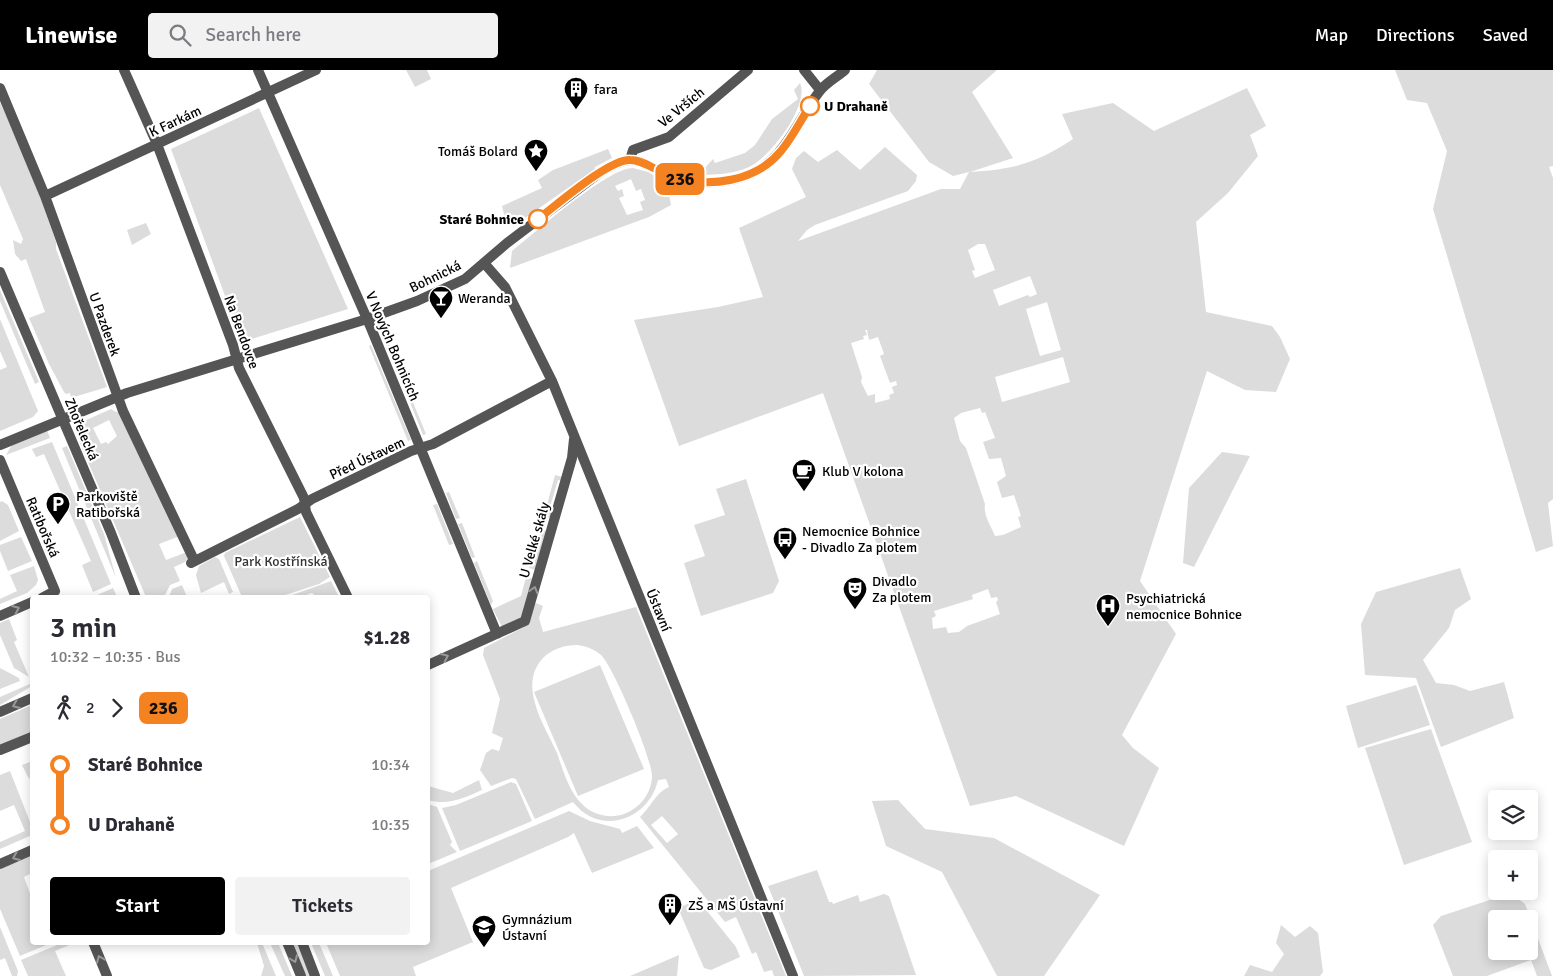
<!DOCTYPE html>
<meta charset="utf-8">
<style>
body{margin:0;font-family:Signika,sans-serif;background:#f2f2f3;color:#2b2b33;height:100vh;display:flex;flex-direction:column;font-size:19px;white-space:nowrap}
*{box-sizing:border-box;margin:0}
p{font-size:16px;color:#7c7c81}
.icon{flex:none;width:28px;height:28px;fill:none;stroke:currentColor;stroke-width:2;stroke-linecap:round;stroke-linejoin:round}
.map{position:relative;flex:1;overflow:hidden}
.side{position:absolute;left:30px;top:525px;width:400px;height:350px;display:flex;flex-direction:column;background:#fff;border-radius:5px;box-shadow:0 2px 12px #0003}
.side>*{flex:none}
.badge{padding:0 10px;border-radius:8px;font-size:18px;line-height:32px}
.fabs{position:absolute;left:1488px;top:720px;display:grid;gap:10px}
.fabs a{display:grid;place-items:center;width:50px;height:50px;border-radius:5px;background:#fff;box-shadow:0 2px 12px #0003;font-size:25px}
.map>.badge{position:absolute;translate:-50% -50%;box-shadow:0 0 0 2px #fff}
.legs{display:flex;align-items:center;gap:8px;height:55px;padding:0 20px;font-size:16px}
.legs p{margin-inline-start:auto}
.head{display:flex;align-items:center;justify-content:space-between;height:85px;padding:0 20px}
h1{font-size:28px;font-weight:600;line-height:38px}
.primary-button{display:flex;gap:10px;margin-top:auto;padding:10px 20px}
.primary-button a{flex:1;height:58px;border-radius:5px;background:#000;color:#fff;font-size:20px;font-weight:600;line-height:58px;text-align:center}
.primary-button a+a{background:#f2f2f3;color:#2b2b33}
ul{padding:0 20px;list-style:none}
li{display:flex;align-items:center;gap:18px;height:60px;font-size:19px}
li i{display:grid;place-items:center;width:8px;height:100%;margin:0 6px;background:currentColor}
li i::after{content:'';width:12px;height:12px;margin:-6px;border:4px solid;border-radius:50%;background:#fff}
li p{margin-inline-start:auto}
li:first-child i{background:linear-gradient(#0000 50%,currentColor 0)}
li:last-child i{background:linear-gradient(currentColor 50%,#0000 0)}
header{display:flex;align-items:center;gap:30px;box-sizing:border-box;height:70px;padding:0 25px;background:#000;color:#fff}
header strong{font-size:24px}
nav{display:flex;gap:28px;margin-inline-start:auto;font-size:18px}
.search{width:350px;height:45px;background:#f2f2f3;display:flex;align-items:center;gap:12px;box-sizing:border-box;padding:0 18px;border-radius:5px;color:#7c7c81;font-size:19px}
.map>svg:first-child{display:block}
.green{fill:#dcdcdc;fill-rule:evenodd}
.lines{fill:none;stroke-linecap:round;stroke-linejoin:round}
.minor{stroke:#555;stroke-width:10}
.tertiary{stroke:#555;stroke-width:10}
.oneway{stroke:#999}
.line-1-casing{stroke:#fff;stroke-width:11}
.line-1{stroke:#f58220;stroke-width:8}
.stop-1-dot{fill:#fff;stroke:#f58220;stroke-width:2.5}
.labels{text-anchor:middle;stroke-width:4.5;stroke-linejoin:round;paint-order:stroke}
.poi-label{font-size:14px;fill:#000;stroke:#fff;text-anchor:start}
.stop-label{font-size:14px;font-weight:bold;fill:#000;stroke:#fff;text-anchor:start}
.street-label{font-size:14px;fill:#000;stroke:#fff}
.park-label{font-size:14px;fill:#333;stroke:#fff}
</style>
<header>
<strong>Linewise</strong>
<div class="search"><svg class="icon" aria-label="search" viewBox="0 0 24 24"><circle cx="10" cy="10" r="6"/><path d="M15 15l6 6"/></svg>Search here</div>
<nav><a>Map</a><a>Directions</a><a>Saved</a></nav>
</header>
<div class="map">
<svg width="1553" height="906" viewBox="0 0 1553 906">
<rect width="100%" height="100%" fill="#fff"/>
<!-- green -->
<path class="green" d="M406 0H427L431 9 415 17Z
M877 0H997L972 22 1013 88 970 102C1014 99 1035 94 1073 69L1062 44 1113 33 1154 61 1247 18 1266 56 1250 65 1258 86 1228 123 1196 152 1206 242 1272 256 1280 267 1290 289 1276 322 1245 320 1207 301 1140 511 1176 564 1122 665 1133 678 1159 698 1124 776 1016 726 970 736 823 323 679 376 634 250 718 237 763 227 739 158 806 127 792 99 796 88 804 81 818 92 837 80 860 100 885 77 917 105 916 111 908 121 815 155 807 160 798 171 941 119H960L969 102 953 106 929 92 869 14ZM978 174H985L995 200 975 208 972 201 975 200 968 180ZM1030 206 1037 224 1030 227 1028 225 999 236 993 220ZM1047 232 1061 280 1040 286 1026 239ZM865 260H867L869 270 878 267 884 284 880 286 890 313 896 311 897 315 892 317 894 323 889 325 890 329 875 333V324L868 326 861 312 862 307 851 273 864 269 863 266 867 265ZM1063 287 1070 312 1002 332 995 307ZM980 338 982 343 985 342 995 368 983 372 989 389 1001 388 1006 406 997 412 1002 428 1014 425 1021 446 1018 447 1021 457 1003 465 995 466C991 456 983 445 985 434L966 378 960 371 954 348 961 343ZM988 519 991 528 997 527 998 530 996 532 1000 544 967 556 959 562 948 563 946 557 933 559 932 548 936 546 934 541 973 529 972 525Z
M1395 0H1553V96L1549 97 1553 108V429L1548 433 1553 476 1536 482 1433 139 1447 81 1427 33 1407 30Z
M800 13C810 35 770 88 749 97 734 104 720 104 704 105L703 100 713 89 715 93 745 83 755 75 772 49 798 29 794 20Z
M0 32 33 107 56 172V179L107 317 71 328 70 323 66 324 64 322 49 294 29 248 45 242 26 189 21 191 15 184 13 170 21 174 23 169 0 115Z
M259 38 348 239 242 272 171 79Z
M608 79 612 88 595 97V99L518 153 516 151 507 156 502 136 542 118 538 110 553 100Z
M633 98 648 102 667 113 671 135 649 147 510 198 512 181C535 163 607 98 633 98ZM631 109 636 121 641 119 645 130 640 132 643 140 627 145 619 128 624 126 622 119 618 121 615 116Z
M146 153 151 164 132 175 127 160Z
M0 220 39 312 35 314 0 231Z
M0 249 38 341 33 347 0 361V300L7 297 0 281Z
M382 262H384L426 364 423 365Z
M371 275 411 370 408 371 369 276Z
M111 339 116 342 119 341 180 466 159 474 166 490 187 482 189 486 185 492 174 497 180 511 170 515 164 527H146L79 371 84 369 80 356 82 352ZM109 350 117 366 108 374 106 372 101 374 93 358Z
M47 360 50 368 6 385 13 373Z
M52 372 111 514 93 522 82 495 91 491 44 384 36 387 32 379Z
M67 376 104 464 116 508 62 378Z
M1222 382 1250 386 1194 497 1183 493 1189 418Z
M555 405 563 407 562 411 558 410 550 437 554 438 551 448 544 446Z
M746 409 779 511 773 523 701 546 684 493 705 486 694 455 725 445 716 419Z
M449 422 460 448 456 449 446 423Z
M2 431 8 435 19 461 0 471V432Z
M437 434 453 474 449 475 433 435Z
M300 447 330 507 319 514 279 527H242L224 486 225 483Z
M462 453 475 487 472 488 458 454Z
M540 459 548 461 536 500 529 498Z
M21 467 32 491 8 501 0 481V475Z
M215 487 219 489 233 522 229 524 224 512 201 523 196 505 199 496Z
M477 491 493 531 491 535 474 493Z
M34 496 38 510 36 515 27 523 0 534V529L17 521 10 505Z
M1460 498 1471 529 1455 540 1449 558 1423 590 1436 613 1454 615 1470 621 1504 612 1514 648 1441 677 1416 608 1365 605 1361 554 1376 522Z
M526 507 534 509 522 546 517 553 502 557 493 539 521 526Z
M331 511 339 527H317L312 523 301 527H287Z
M182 515 187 527H169L172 519Z
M113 518 117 527H93Z
M536 533 543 536 539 548 543 562 636 537 786 906H774L772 900 764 902 756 882 752 884 736 847 725 852 640 747C651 737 655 723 669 717L666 709 658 710C649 750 600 767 573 732L535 749 516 709 512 708 491 716 480 700 486 683 492 679 499 681 503 668 492 663 500 629 483 585 484 578 524 557ZM577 575C586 576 594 579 601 585 613 596 653 690 652 707 651 724 640 738 624 744 610 749 592 745 582 734 569 722 563 700 557 683 545 656 517 616 543 588 552 579 564 575 577 575ZM662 746 678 764 667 773 651 755Z
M9 549 17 570 14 572 29 607 14 598 0 565V553Z
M600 595 644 699 578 726 534 622Z
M0 598 19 608 20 611 0 619Z
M32 613V616L0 635V627Z
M1416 615 1430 655 1358 678 1346 636Z
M32 635V662L0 675V649Z
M1431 659 1472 772 1404 795 1365 678Z
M32 691V711L28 707 22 695Z
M10 701 32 757V765L0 779V772L25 761 14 735 0 741V705Z
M479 710 482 720C464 728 448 736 428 730V716L453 723Z
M511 712 516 714 532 751 460 781 442 738 456 735Z
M898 730 925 759 994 768 1100 825 1044 906H997L942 802 886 776 872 731Z
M428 734 437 737 452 772 450 775 457 782 428 794Z
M569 741 590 751 620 759 622 763 637 756 654 778 592 803 574 763 568 767 451 818 473 872 413 897 416 906H340L326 873 428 872V801Z
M32 784V803L24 807 32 829V872L51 873 20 886 0 839V798Z
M817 800 829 832H832L833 834 858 825 860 832 884 824 889 826 916 905 804 906 768 816Z
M1511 823 1525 834 1552 906H1537L1531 890 1487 906H1453L1433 855 1441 846ZM1496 849H1529V881H1496Z
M692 832H697L703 836 736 877 740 887 711 900 704 898 678 838Z
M1281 855 1295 867 1310 856 1318 863 1323 902 1320 906H1244L1250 895 1272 902 1284 884 1276 873Z
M0 857 18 901 17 906H12L5 888 0 890Z
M62 873H74L55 881 66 906H28L21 890Z
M257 873H262L276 906H261L264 896Z
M270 873H278L292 906H285Z
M291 873H297L311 906H306Z
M311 873H319L333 906H325Z
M679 885 677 906H630Z"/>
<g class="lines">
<!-- minor -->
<path class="minor" d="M124 0 157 74 233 275 239 298 304 428 306 442 348 528
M258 0 371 258 497 564
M804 0 820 20
M0 18 45 126 123 341 194 490
M630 90 633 80 669 67 748 0
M45 126 316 0
M484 193 505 217 552 311 793 906
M0 375 127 323 367 249 417 231 465 209 507 173 602 101C610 97 620 90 630 90 643 90 657 101 669 106 691 115 722 114 745 106 784 93 796 52 819 22 825 13 837 7 845 0
M0 390 55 521 42 528
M191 493 298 439 312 429 411 381 433 374 552 311
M0 546 32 532
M428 595 525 551 572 388 574 369
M0 794 32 780
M93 872 107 906"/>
<!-- tertiary -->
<path class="tertiary" d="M0 202 111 463 136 528
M0 642 32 628
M0 680 32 667
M287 872 301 906
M302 872 315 906"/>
</g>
<!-- one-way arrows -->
<defs><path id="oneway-chevron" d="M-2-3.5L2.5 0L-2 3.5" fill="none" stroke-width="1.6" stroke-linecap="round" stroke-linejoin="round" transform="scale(1.25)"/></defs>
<g class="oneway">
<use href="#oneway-chevron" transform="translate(534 520) rotate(-74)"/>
<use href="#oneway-chevron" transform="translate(16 539) rotate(-24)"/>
<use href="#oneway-chevron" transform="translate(445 587) rotate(-25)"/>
<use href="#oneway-chevron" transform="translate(16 635) rotate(157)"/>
<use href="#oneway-chevron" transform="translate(16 787) rotate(157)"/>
<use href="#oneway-chevron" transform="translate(100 889) rotate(-113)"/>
<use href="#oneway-chevron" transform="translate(294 889) rotate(67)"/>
</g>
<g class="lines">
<defs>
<path id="line-1" d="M538 149C557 135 609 89 630 90 645 90 659 103 673 107 709 118 756 112 781 81 792 68 801 50 810 36"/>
</defs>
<!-- line-1 casing -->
<use href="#line-1" class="line-1-casing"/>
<!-- line-1 -->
<use href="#line-1" class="line-1"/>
</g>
<!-- icons -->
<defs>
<symbol id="building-pin" viewBox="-11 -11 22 30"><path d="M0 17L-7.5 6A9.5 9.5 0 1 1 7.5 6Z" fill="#000" stroke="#fff"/><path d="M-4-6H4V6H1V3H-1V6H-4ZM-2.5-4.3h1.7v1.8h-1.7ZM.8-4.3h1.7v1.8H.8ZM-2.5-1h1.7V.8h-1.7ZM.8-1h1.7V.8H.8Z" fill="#fff"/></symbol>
<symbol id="sight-pin" viewBox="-11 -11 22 30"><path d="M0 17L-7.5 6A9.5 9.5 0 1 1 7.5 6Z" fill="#000" stroke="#fff"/><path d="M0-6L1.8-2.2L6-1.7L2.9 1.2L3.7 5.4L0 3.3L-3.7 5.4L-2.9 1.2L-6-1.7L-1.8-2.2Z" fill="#fff"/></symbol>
<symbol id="bar-pin" viewBox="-11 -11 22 30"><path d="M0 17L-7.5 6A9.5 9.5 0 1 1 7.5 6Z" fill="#000" stroke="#fff"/><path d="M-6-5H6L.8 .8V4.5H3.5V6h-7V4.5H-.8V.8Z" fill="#fff"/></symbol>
<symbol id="cafe-pin" viewBox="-11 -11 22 30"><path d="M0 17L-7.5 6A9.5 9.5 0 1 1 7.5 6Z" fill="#000" stroke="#fff"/><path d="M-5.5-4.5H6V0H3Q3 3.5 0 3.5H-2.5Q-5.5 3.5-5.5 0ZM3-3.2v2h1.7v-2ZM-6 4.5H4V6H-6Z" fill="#fff"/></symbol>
<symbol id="parking-pin" viewBox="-11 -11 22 30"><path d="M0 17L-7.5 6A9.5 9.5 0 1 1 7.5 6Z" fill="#000" stroke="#fff"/><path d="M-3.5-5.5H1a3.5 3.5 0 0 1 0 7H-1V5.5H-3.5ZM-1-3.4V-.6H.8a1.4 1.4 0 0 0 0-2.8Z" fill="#fff"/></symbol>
<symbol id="bus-pin" viewBox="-11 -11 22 30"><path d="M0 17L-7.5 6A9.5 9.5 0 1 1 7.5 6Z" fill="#000" stroke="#fff"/><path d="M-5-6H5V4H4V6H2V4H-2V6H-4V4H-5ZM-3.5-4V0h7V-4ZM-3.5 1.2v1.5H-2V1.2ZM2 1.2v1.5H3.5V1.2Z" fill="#fff"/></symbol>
<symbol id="theatre-pin" viewBox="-11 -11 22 30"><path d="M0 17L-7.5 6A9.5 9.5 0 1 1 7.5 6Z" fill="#000" stroke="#fff"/><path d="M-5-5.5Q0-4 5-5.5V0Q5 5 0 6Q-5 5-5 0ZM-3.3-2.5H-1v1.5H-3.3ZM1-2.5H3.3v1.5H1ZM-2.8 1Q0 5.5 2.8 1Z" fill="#fff"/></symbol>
<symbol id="hospital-pin" viewBox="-11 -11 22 30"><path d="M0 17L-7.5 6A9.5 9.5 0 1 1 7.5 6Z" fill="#000" stroke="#fff"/><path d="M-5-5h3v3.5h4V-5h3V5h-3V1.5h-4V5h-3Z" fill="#fff"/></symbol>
<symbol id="school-pin" viewBox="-11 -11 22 30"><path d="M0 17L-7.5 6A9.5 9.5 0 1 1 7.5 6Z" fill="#000" stroke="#fff"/><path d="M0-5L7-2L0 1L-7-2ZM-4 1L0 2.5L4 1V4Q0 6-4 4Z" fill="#fff"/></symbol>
</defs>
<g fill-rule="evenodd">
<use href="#building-pin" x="562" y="5" width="28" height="38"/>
<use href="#sight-pin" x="522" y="67" width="28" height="38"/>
<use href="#bar-pin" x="427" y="214" width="28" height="38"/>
<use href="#cafe-pin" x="790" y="387" width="28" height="38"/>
<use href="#parking-pin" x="44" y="420" width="28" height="38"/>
<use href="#bus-pin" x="771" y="455" width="28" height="38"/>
<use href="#theatre-pin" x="841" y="505" width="28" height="38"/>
<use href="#hospital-pin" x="1094" y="522" width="28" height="38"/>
<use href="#building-pin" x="656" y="821" width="28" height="38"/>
<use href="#school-pin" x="470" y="843" width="28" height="38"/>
</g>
<!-- markers -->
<g class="stop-1-dot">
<circle cx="810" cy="36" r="9"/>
<circle cx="538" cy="149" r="9"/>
</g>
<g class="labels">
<!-- poi labels -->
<g class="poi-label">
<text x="594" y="24">fara</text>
<text x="518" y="86" text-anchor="end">Tomáš Bolard</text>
<text x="458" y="233">Weranda</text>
<text x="822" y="406">Klub V kolona</text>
<text x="76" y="431">Parkoviště<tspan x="76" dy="16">Ratibořská</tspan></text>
<text x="802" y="466">Nemocnice Bohnice<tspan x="802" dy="16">- Divadlo Za plotem</tspan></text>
<text x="872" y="516">Divadlo<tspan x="872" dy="16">Za plotem</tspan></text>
<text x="1126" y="533">Psychiatrická<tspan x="1126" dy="16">nemocnice Bohnice</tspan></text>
<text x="688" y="840">ZŠ a MŠ Ústavní</text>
<text x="502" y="854">Gymnázium<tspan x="502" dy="16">Ústavní</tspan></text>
</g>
<!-- stop labels -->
<g class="stop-label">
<text x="824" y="41">U Drahaně</text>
<text x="524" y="154" text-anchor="end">Staré Bohnice</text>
</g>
<!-- street labels -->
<g class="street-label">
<text transform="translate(681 37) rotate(-39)" y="5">Ve Vrších</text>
<text transform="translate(175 51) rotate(-25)" y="5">K Farkám</text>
<text transform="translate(435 206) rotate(-26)" y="5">Bohnická</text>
<text transform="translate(105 254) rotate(70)" y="5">U Pazderek</text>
<text transform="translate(242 262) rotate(70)" y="5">Na Bendovce</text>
<text transform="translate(393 276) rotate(67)" y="5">V Nových Bohnicích</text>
<text transform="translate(82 359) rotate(67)" y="5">Zhořelecká</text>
<text transform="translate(367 388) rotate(-25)" y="5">Před Ústavem</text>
<text transform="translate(43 457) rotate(67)" y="5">Ratibořská</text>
<text transform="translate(534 470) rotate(-74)" y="5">U Velké skály</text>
<text transform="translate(659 540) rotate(68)" y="5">Ústavní</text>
</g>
<!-- park labels -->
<g class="park-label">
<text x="281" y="496">Park Kostřínská</text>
</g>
</g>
</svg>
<div class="fabs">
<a><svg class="icon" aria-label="layers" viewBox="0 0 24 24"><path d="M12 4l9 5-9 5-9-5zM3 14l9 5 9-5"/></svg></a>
<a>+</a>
<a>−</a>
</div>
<b class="badge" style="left:680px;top:109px;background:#f58220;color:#111">236</b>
<section class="side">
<div class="head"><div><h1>3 min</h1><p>10:32 – 10:35 · Bus</p></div><b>$1.28</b></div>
<div class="legs"><svg class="icon" aria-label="walk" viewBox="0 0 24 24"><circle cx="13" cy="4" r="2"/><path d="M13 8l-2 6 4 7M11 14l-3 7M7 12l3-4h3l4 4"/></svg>2<svg class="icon" aria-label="forward" viewBox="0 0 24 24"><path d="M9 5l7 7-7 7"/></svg><b class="badge" style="background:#f58220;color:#111">236</b></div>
<ul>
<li><i style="color:#f58220"></i><b>Staré Bohnice</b><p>10:34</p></li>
<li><i style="color:#f58220"></i><b>U Drahaně</b><p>10:35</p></li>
</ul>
<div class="primary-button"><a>Start</a><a>Tickets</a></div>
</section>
</div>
